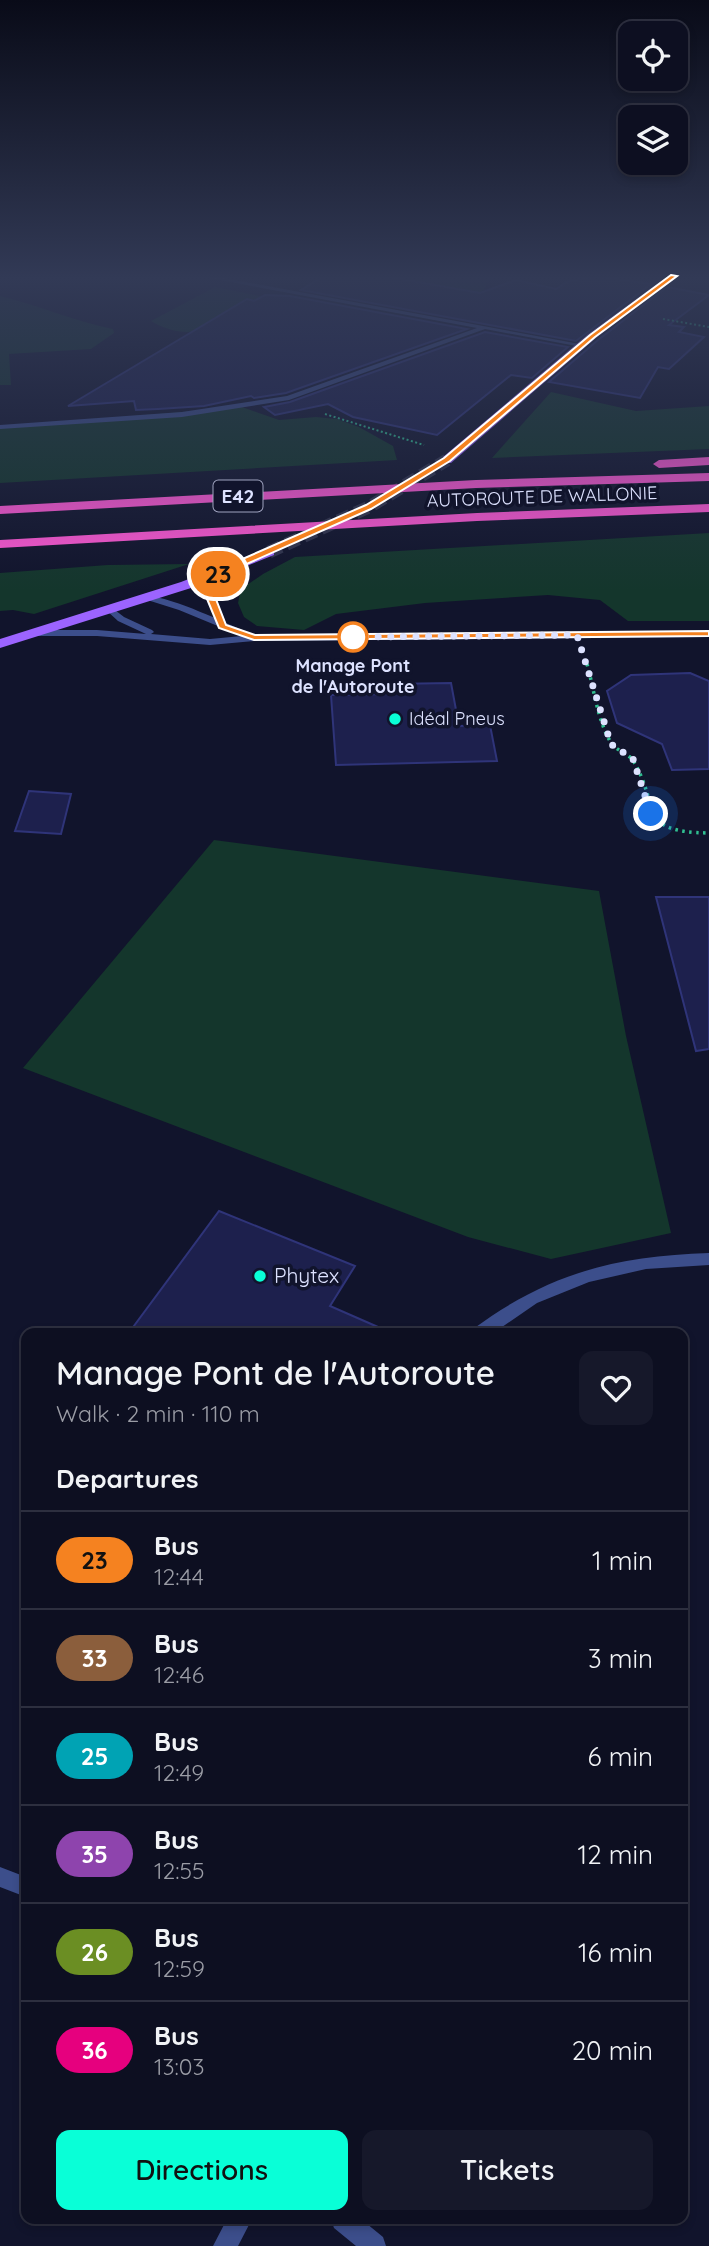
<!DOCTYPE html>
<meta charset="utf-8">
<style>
body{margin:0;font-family:Quicksand,sans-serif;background:#16182a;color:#f1f3f6;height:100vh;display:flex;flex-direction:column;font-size:26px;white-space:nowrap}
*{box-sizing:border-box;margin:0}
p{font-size:23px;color:#9a9ca5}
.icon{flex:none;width:38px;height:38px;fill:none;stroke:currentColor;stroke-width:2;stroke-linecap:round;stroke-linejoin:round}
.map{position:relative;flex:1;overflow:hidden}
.drawer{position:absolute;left:21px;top:1328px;width:667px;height:896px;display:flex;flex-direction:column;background:#0d0f21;border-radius:14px;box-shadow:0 4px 10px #0003,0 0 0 2px #2d2f3f}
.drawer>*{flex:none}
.badge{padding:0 14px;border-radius:23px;font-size:24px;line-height:46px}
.tools{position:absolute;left:618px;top:21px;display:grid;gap:14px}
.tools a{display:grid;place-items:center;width:70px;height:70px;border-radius:14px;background:#0d0f21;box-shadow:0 4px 10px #0003,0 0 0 2px #2d2f3f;font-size:35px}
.you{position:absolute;width:35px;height:35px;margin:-18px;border:5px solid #fff;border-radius:50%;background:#1a73e8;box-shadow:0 0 0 10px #1a73e833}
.map>.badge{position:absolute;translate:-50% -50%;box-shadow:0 0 0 4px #fff}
h2{padding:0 35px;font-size:26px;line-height:63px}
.round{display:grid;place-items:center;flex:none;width:74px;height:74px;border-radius:14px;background:#16182a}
.headline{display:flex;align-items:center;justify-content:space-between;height:119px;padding:0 35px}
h1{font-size:33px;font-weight:600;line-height:52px}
.action{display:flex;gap:14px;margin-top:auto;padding:14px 35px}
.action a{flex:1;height:80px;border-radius:14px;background:#09ffd7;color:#111;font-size:28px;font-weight:600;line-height:80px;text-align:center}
.action a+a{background:#16182a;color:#f1f3f6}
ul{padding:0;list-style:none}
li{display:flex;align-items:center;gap:21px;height:98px;padding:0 35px;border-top:2px solid #2d2f3f}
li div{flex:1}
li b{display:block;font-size:26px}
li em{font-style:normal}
li .badge{min-width:77px;font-weight:700;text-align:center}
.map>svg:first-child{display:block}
.green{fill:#14362c}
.building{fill:#1d204d;stroke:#2f3479;stroke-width:2}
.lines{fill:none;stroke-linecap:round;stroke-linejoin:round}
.primary-tunnel{stroke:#30334c;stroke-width:13;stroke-dasharray:13 6;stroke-linecap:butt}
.path-far2{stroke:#30bf91;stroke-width:2;stroke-dasharray:2 2.5;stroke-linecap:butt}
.path-far1{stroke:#30bf91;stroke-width:2.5;stroke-dasharray:2 3.5;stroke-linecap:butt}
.path{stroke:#30bf91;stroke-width:3.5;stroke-dasharray:2.5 4.5;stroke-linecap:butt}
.minor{fill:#3c4e8b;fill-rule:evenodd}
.primary{fill:#9c64ff;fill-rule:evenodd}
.motorway{fill:#ff58d4;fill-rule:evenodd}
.line{fill:#f58220;stroke:#fff;stroke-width:2}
.walk{stroke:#dde2ff;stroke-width:7;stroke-dasharray:0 12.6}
.stop-dot{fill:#fff;stroke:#f58220;stroke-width:3.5}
.poi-dot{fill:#09ffd7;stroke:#11142c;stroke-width:2.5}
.labels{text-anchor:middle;stroke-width:7;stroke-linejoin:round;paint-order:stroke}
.far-street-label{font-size:18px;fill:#dde2ff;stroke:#11142c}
.far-stop-label{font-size:18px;font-weight:bold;fill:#dde2ff;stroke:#11142c}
.far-poi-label{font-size:18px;fill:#dde2ff;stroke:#11142c;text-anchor:start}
.shield{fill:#11142c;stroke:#a0a4c0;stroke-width:2}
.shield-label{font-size:19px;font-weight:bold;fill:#dde2ff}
.poi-label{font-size:21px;fill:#dde2ff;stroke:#11142c;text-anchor:start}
</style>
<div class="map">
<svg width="709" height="2246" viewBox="0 0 709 2246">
<rect width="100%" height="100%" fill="#11142c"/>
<!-- green -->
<path class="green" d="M408 276H492L478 299 408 282 406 278Z
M215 287 265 297C225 319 196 348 151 321Z
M0 296C38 305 74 321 113 329L114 333 91 349 9 354 11 385H0Z
M551 392 636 411 709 406V449L492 458Z
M242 407 279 420 316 417 337 419 359 427 393 446 397 460 0 483V427Z
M709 533V621H628L600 600 548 595 425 603 336 614 304 630 257 626 244 617 238 603 241 589 263 574 295 557Z
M189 564 34 614 13 610 0 611V573L108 565Z
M214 840 599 891 626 1036 671 1233 551 1259 468 1237 23 1068Z"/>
<!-- building -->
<path class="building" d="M324 276H384L480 293 516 280 556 289 567 282 594 276 651 284 576 341 301 290Z
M667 287 709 295 669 325 684 327 679 332 704 337 669 369 658 367 640 398 549 382 598 340Z
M265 295 290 296 467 329 286 393 254 398 251 396 204 406 158 409 136 410 134 401 68 406 247 299 254 301Z
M485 332 568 347 532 378 511 375 437 435 353 417 328 404 275 415 264 407 290 402Z
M690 673 709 681V769L672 770 662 744 617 723 607 691 631 675Z
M451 683 459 726 490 725 497 761 336 765 331 695 391 694 390 684Z
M29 791 71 794 61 834 15 831Z
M656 897H709V1049L696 1051Z
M219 1211 355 1266 330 1306 394 1334H128Z"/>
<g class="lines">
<!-- primary-tunnel -->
<path class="primary-tunnel" d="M269 552 369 507 447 460"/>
<!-- path-far2 -->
<path class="path-far2" d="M663 319 709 327
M325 414 424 445"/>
<!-- path-far1 -->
<path class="path-far1" d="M586 662 587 666"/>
<!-- path -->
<path class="path" d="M587 664C594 689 597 718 610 741 615 751 628 752 634 762 661 809 637 832 709 833"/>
<!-- minor -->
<path class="minor" d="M198 276H213L585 345 582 347 485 329 289 400 182 417 0 429V425L182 412 287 396 477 328Z
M211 573 215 576 214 594 226 623 254 635 709 631V637L254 641 210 645 97 636H37L32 633 37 630H97L146 634 118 621 106 610 111 607 124 617 152 630 154 632 151 634 210 639 242 636 179 610 141 598C154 591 200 612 215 618L204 594 207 576Z
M709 1253V1265L646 1269 589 1282 537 1303 492 1334H471L473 1329C549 1273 616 1256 709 1253Z
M0 1867 26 1877V1897L0 1887Z
M227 2219H252L238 2246H213Z
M331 2219H361L383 2237 386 2246H356L334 2228Z"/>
<!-- primary -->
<path class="primary" d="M667 276H677L596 338 451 463H443V457L588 334Z
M269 548 274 549V555L191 588 0 648V639L181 582Z"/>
<!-- motorway -->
<path class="motorway" d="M709 457V465L659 468 653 464 659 460Z
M709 473V481L476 488 0 514V506L476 480Z
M709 504V512L477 521 0 548V540L477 513Z"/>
</g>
<!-- sky -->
<linearGradient id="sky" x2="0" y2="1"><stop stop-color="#090b18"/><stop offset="0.47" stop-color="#323a56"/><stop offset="1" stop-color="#323a56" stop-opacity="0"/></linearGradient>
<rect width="709" height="591" fill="url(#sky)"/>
<!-- line -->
<path class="line" d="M671 275 677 276 595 337 450 461 371 509 215 578 214 594 226 625 255 635 709 631V636L254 640 219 628 205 594 208 574 366 505 444 458 590 335Z"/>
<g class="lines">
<!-- walk -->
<path class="walk" d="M353 637 577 635 611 744 633 759 651 814"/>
</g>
<!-- markers -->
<circle class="stop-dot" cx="353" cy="637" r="14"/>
<g class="poi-dot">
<circle cx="395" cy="719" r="7"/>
<circle cx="260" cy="1276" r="7"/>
</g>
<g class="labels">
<!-- far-street labels -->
<g class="far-street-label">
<text transform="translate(542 497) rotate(-2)" y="6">AUTOROUTE DE WALLONIE</text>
</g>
<!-- far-stop labels -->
<g class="far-stop-label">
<text x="353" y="672">Manage Pont<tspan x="353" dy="21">de l'Autoroute</tspan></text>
</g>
<!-- far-poi labels -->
<g class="far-poi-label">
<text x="409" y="725">Idéal Pneus</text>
</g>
<!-- shield labels -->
<rect class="shield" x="213.5" y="480.5" width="49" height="31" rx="5"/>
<g class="shield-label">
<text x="238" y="503">E42</text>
</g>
<!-- poi labels -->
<g class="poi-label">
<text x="274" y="1283">Phytex</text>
</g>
</g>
</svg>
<div class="tools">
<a><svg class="icon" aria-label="locate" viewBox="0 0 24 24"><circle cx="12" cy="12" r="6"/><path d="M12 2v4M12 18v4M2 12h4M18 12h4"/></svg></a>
<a><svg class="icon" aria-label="layers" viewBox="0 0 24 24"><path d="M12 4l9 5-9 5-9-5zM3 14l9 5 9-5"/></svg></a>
</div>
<div class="you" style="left:651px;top:814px"></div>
<b class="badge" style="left:218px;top:574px;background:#f58220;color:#111">23</b>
<section class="drawer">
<div class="headline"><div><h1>Manage Pont de l'Autoroute</h1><p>Walk · 2 min · 110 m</p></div><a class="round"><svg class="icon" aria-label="heart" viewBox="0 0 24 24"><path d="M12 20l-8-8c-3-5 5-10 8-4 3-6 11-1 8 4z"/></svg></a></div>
<h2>Departures</h2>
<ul>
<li><span class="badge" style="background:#f58220;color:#111">23</span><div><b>Bus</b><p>12:44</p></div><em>1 min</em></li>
<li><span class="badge" style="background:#8b5e3c;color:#fff">33</span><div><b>Bus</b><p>12:46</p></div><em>3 min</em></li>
<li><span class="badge" style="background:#00a3b4;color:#fff">25</span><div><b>Bus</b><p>12:49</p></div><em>6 min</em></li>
<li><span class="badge" style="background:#8e44ad;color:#fff">35</span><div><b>Bus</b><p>12:55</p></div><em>12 min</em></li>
<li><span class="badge" style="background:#6b8e23;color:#fff">26</span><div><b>Bus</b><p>12:59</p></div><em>16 min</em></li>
<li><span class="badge" style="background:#e6007e;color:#fff">36</span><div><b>Bus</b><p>13:03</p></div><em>20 min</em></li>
</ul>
<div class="action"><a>Directions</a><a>Tickets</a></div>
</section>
</div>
